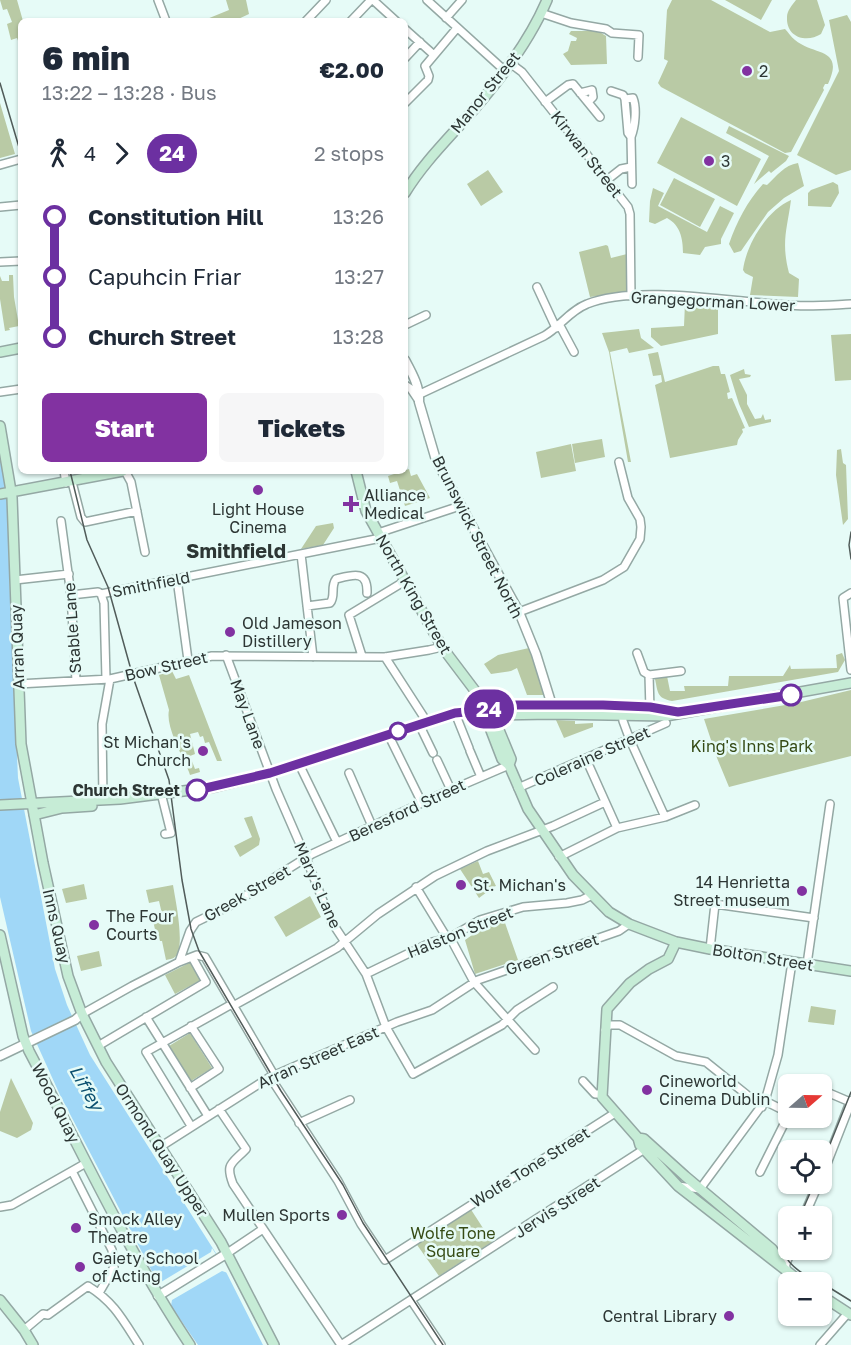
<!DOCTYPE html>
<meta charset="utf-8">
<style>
body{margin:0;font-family:"Golos Text",sans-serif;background:#f6f6f7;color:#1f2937;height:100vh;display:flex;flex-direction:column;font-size:22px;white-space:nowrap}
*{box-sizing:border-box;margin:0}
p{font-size:20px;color:#747a83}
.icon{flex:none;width:33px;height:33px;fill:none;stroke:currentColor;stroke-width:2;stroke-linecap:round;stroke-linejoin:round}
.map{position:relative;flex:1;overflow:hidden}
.drawer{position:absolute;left:18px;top:18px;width:390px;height:456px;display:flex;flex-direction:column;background:#fff;border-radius:9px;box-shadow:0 2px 4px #0004}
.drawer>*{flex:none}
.badge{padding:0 12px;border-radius:20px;font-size:21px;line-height:39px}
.needle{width:39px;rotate:70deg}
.buttons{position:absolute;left:778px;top:1074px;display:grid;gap:12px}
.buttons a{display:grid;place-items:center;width:54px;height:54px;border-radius:9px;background:#fff;box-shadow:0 2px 4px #0004;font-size:30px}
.map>.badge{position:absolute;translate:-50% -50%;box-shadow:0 0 0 3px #fff}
.legs{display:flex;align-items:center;gap:9px;height:66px;padding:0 24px;font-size:20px}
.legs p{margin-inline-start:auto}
.head{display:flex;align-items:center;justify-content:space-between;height:102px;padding:0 24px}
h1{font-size:33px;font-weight:800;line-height:45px}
.primary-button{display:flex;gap:12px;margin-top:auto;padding:12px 24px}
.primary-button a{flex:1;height:69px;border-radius:9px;background:#8232a1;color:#fff;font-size:24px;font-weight:800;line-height:69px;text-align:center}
.primary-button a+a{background:#f6f6f7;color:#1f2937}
ul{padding:0 24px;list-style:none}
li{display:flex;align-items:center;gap:21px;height:60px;font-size:22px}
li i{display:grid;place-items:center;width:9px;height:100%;margin:0 8px;background:currentColor}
li i::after{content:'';width:15px;height:15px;margin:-8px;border:4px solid;border-radius:50%;background:#fff}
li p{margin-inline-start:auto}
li:first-child i{background:linear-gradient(#0000 50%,currentColor 0)}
li:last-child i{background:linear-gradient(currentColor 50%,#0000 0)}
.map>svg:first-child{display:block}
.green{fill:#b9caa5}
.water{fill:#a0d7f7}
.pier{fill:#e6fbf7}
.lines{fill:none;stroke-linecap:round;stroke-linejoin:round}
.minor-casing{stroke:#94a8a4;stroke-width:10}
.tertiary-casing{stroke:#94a8a4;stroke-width:11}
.secondary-casing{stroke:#94a8a4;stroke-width:12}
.minor{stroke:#fff;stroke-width:7}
.tertiary{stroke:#fff;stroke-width:8}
.secondary{stroke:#c6ecd6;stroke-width:9}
.tram{stroke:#515c5a;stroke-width:1.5}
.line-1-casing{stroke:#fff;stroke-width:14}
.line-1{stroke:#6c30a1;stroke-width:9}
.poi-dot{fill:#8232a1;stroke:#e6fbf7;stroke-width:2}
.stop-1-dot{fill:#fff;stroke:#6c30a1;stroke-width:3}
.labels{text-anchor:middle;stroke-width:5;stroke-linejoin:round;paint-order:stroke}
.poi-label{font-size:16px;fill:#2d3634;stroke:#e6fbf7;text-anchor:start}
.street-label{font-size:16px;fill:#2d3634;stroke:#e6fbf7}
.park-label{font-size:16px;fill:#364b15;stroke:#e6fbf7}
.stop-label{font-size:16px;font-weight:bold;fill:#2d3634;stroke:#e6fbf7;text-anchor:end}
.water-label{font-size:18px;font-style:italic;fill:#0b5070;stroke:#e6fbf7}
.quarter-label{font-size:20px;font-weight:bold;fill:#2d3634;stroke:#e6fbf7}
</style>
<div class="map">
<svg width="851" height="1345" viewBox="0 0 851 1345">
<rect width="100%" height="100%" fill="#e6fbf7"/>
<!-- green -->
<path class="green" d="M0 0H17L23 21H21V49L17 38 11 40 7 24 12 22 7 9 3 10Z
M226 0H246L249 14 234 21H202L229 10Z
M672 0H711L770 32 785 29C788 32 791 37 795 40 814 56 845 47 828 84H825L823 88 824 90 791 152 785 153 661 87 658 83 668 61 664 59 667 10Z
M725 0H772L761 20Z
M796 0H817L825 25 821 34C807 43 786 38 787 17 787 11 792 5 796 0Z
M847 15 851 22V170L836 175 797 155 839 71 829 20Z
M571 31H598L606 36 607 64 571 65 563 54 568 51 571 41H576L577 38 569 34Z
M0 103 15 154 0 158Z
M681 117 761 159 737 206 657 163Z
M729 126 789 156 786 161 771 173 769 171 754 184 769 156 726 133Z
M798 163 804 186 784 198 768 212 741 251 734 253 729 244C737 221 747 202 763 184L767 185C777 176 784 165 798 163Z
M488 170 503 192 481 206 467 184Z
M674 178 715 199 700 227 660 205Z
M833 182 838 185 839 193 831 207 808 206V193L811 190Z
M653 188 664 193 658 206 707 232 720 206 734 213 721 239V244L705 247 700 255 683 253C683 238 680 225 667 218L655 224 649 222 650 201Z
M791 200C787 230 781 242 789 273L799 279 798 297 750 295 753 277 745 273 743 270C746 245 767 210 791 200Z
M606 245 608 246 611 258 627 254 628 292 590 297 579 252Z
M9 275H13L14 297 19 326 9 328 10 330 5 331 0 299V276L2 281H9Z
M685 303 718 306V334L661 346 651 337V328L684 326Z
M639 329 641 338 654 348 629 353 627 348 610 352 631 462H628L609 352 602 333Z
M851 334V380L835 381 831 335Z
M658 352 665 382 713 366H719L721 374H725L730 392 727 393 728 399 732 398 745 428 742 429 743 432 738 440 737 445 670 458 655 385 662 382 661 375 653 376 648 354Z
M744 369 745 374 751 375 750 377 739 379 747 395V404L755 419 761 418 763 414 765 420 771 419V422L749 427 739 404 730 375Z
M602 439 605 457 575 463 572 444Z
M571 444 576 471 541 478 536 452Z
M841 449 843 463 846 465 848 519 843 525 836 475 837 450Z
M409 469 411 476 417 474 430 498 405 506 397 481 390 483 388 476Z
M333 523 334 528 323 545 301 549 316 526Z
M529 648 544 695H527L517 668 511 671 491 674 484 664 498 655Z
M842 653 845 660 838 672 672 701C657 698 658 693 655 679L656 677 667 676 670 691H685L684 686H728L729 676H783L790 665 791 669 837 668 836 655Z
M172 671 176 679 189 675 222 761H217L209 742 205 743 203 736 200 737 198 732 190 734 195 754 190 756 195 769 199 768 200 772 190 775C185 759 165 728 169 710L159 675Z
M851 690V756L729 787 717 758 704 719 797 703Z
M556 720 575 721V724L593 723V727L564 738Z
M252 816 260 839 259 845 240 857 234 846 252 837 244 818Z
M478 861 483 874 489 872 496 886 486 889 487 892 479 898 460 869Z
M84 884 87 899 66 903 62 889Z
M173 885C175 898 186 948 175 957 173 959 169 959 166 960L162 941H160L158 934H156L152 916 162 914 159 901 149 903 146 890Z
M310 896 321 917 286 937 274 917Z
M504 920 518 960 475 974 465 940 485 926Z
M99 951 102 966 81 971 77 956Z
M191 962 201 980 175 994 165 975Z
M811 1006 836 1010 834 1025 808 1022Z
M190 1033 212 1068 191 1081 169 1046Z
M11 1078 33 1123 31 1130 17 1138 0 1131V1112Z
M470 1208 492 1242 439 1276 415 1242Z"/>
<!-- water -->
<path class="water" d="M0 453 8 499 10 597 18 778 55 969 67 1005 90 1055 219 1258 263 1345H198L171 1306 157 1281 60 1095 31 1031 0 897Z"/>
<!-- pier -->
<path class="pier" d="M212 1248 228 1273 222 1271 172 1300 171 1306 157 1281 161 1282 211 1252Z"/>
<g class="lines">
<defs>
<path id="minor" d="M158 0 166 21
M373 0 396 21
M427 0 504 70
M541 13 571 23 606 29 612 33 639 35 638 57
M446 18 462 0
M306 21 326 0
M351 21 371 0
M405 29 434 55
M405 58 420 42
M510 63 522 72 628 207 630 214 631 296
M611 91 623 95 625 99
M580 93 592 90 593 97 588 102
M545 102 568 85 573 84 600 117
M405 103 428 80 429 76 425 66 457 28
M631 137 628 133 625 99 633 98C637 108 635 127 631 137L632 184
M0 165 21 159
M607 180 621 169 631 167
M0 207 21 205
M0 262 21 261
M537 287 556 328
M559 324 574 352
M405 325 426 315
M405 385 411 389 419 401
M0 392 21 389
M420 394 544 336C560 327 569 311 587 304 635 284 734 302 787 305 808 307 830 305 851 304
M64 471 66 483
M125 471 131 482 145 552
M72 482 81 517 85 522 137 511
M61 521 71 595 76 681
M378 533 460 506
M301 554 313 657
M177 579 188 660
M15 580 69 574
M851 593 843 598 851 670
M101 594 104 603 106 679
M71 595 98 592 101 594 381 538
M307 606 330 603C336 596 330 587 336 579 352 575 368 569 367 593
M519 612 603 580 624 567 640 539 641 527 640 519 628 498 619 462
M637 653 644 672 649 675 650 710
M226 655 276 789 306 858 331 921 366 974 386 1027 413 1074 502 1025 517 1010 553 987
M362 656 349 615 405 581
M385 657 427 722
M649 675 681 671
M18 684 110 679 212 656 385 657 429 650 442 647
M622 712 623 721 630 740 665 817
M455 713 469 748
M419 724 433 753
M388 734 422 803
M470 751 481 777
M586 759 617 828
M437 760 451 790
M299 764 337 842
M349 773 372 826
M518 788 666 723
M161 793 171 833 165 834
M103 800 102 724 110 679
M559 857 617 828 665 817 695 805
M416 887 444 933 453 943 474 982 535 1050
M710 949 715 904 814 918
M179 962 197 955 205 957 274 1075
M807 964 830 804
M366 974 432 942 449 938 480 920 523 907 567 903 582 900 592 895
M233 1006 337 948 378 914 435 876 487 851 553 826 605 802
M82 1014 132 986 179 962 190 931 196 922 229 906 312 854 439 795 509 765
M146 1017 208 1116
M605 1030 609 1025H620L676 1056 706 1062 762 1107
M98 1046 206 982 192 957
M270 1077 338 1181 361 1224 385 1260 615 1113
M583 1081 595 1094H601
M803 1084V1083L810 1084
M190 1088 219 1069 191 1026
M822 1090 850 1102
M765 1101 789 1113
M219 1109 246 1149C232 1164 225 1163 233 1184L341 1345
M299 1123 350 1100
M191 1126 146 1052 232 1004
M160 1147 270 1077 397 1022 432 1010 478 980 619 931 629 924
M72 1171 112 1250 114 1267 99 1293
M760 1172 789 1114
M678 1186 700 1189 765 1101 778 1055 792 962
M0 1207 12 1205 86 1163
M226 1254 263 1229
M411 1300 441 1345
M24 1330 43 1314 48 1315 88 1286C114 1302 123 1320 139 1345
M341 1345 646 1148
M820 1345 848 1313"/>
<path id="tertiary" d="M405 360C412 373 420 387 419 402L436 460 519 612 536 654 550 699 551 711
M0 1056 75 1020 82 1014
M822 1175 851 1101
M804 1216 818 1184
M786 1270 785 1265 791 1250
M158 1296 226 1254"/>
<path id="secondary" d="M405 193C420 168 441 146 460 125 493 89 528 45 547 0
M0 352 21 348
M0 426 12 497 21 744 43 863 68 976 82 1014 106 1062 221 1242 274 1345
M356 471 366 511 442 647 479 696 487 710 494 718 511 759 509 765
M0 494 123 471
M487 710V720L502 759 509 765 528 809 573 875 609 912 629 924 676 942 710 949 851 971
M487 710 500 715 552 714 666 716 851 683
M0 805 120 799 215 787 270 773 455 713 487 710 498 706 584 704 650 707 678 713
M34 815 62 808 92 806
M0 935 23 1036 29 1051C81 1150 128 1252 190 1345
M676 942 668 959 649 969 630 983 607 1009 602 1097 638 1138 640 1145 678 1186 801 1282
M638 1138 644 1139 685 1176 772 1249 782 1265
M822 1296 851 1315
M0 1300 24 1330 33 1345"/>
</defs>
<!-- minor casing -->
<use href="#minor" class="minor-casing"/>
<!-- tertiary casing -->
<use href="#tertiary" class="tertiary-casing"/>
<!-- secondary casing -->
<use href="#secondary" class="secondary-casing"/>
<!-- minor -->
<use href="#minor" class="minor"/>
<!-- tertiary -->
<use href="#tertiary" class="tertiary"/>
<!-- secondary -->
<use href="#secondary" class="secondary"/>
<!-- tram -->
<path class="tram" d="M0 83 21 154
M70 471 87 540 108 587 133 677 169 780 182 880 191 929 199 951 281 1091 343 1185 363 1223 443 1345
M851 532 849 545 851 559
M822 1164 851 1092
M800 1216 814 1184
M789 1225C775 1258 791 1266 816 1282
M822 1283 851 1301"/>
</g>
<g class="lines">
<defs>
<path id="line-1" d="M197 790 270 773 455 713 487 710 499 705H603L650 707 678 712 791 695"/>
</defs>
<!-- line-1 casing -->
<use href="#line-1" class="line-1-casing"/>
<!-- line-1 -->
<use href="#line-1" class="line-1"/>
</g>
<!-- markers -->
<g class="poi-dot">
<circle cx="747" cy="71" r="6"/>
<circle cx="709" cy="161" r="6"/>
<circle cx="258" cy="490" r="6"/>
<path d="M348 495h6v6h6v6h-6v6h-6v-6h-6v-6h6z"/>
<circle cx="230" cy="632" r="6"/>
<circle cx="203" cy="751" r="6"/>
<circle cx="461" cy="885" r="6"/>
<circle cx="802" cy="891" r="6"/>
<circle cx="94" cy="925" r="6"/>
<circle cx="647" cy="1090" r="6"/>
<circle cx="342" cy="1215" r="6"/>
<circle cx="76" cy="1228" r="6"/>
<circle cx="80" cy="1267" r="6"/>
<circle cx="729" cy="1316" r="6"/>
</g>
<g class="stop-1-dot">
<circle cx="791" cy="695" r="10"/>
<circle cx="398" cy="731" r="8"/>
<circle cx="197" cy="790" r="10"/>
</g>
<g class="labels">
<!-- poi labels -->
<g class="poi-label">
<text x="759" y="77">2</text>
<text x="721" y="167">3</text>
<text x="364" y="501">Alliance<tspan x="364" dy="18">Medical</tspan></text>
<text x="258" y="515" text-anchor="middle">Light House<tspan x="258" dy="18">Cinema</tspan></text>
<text x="242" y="629">Old Jameson<tspan x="242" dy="18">Distillery</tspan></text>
<text x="191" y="748" text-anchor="end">St Michan's<tspan x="191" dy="18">Church</tspan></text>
<text x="790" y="888" text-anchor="end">14 Henrietta<tspan x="790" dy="18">Street museum</tspan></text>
<text x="473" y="891">St. Michan's</text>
<text x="106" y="922">The Four<tspan x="106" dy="18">Courts</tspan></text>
<text x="659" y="1087">Cineworld<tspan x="659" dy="18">Cinema Dublin</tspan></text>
<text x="330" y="1221" text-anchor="end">Mullen Sports</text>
<text x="88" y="1225">Smock Alley<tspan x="88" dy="18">Theatre</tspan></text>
<text x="92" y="1264">Gaiety School<tspan x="92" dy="18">of Acting</tspan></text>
<text x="717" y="1322" text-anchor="end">Central Library</text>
</g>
<!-- street labels -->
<g class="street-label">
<text transform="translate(485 92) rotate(-51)" y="6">Manor Street</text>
<text transform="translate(587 154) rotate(52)" y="6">Kirwan Street</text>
<text transform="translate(713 301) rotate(3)" y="6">Grangegorman Lower</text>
<text transform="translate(478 537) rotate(63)" y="6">Brunswick Street North</text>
<text transform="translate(151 584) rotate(-11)" y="6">Smithfield</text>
<text transform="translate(414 594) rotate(60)" y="6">North King Street</text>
<text transform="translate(72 628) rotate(-94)" y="6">Stable Lane</text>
<text transform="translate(17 647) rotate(-92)" y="6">Arran Quay</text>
<text transform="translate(166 666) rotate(-13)" y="6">Bow Street</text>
<text transform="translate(248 714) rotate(70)" y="6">May Lane</text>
<text transform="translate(592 756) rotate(-24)" y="6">Coleraine Street</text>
<text transform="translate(407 810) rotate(-25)" y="6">Beresford Street</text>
<text transform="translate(318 885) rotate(66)" y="6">Mary's Lane</text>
<text transform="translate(247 893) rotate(-30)" y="6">Greek Street</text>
<text transform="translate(57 926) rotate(77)" y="6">Inns Quay</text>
<text transform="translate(460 932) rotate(-22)" y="6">Halston Street</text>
<text transform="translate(552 954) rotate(-19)" y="6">Green Street</text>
<text transform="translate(763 957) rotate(9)" y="6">Bolton Street</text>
<text transform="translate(318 1057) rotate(-24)" y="6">Arran Street East</text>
<text transform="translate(56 1103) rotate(63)" y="6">Wood Quay</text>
<text transform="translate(162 1150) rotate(57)" y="6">Ormond Quay Upper</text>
<text transform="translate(530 1167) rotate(-32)" y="6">Wolfe Tone Street</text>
<text transform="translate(557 1207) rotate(-33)" y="6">Jervis Street</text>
</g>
<!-- park labels -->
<g class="park-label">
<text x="752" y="752">King's Inns Park</text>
<text x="453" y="1239">Wolfe Tone<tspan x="453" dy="18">Square</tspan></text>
</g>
<!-- stop labels -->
<g class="stop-label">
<text x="180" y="796">Church Street</text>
</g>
<!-- water labels -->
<g class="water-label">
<text transform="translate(86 1088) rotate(60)" y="6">Liffey</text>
</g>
<!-- quarter labels -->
<g class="quarter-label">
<text x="236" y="558">Smithfield</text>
</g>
</g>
</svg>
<div class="buttons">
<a><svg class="needle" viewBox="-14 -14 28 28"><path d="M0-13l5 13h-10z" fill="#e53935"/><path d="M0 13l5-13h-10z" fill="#747a83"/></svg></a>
<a><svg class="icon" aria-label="locate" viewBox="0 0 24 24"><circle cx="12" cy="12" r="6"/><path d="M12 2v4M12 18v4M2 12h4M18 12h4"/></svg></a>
<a>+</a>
<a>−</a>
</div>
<b class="badge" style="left:489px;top:709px;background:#6c30a1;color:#fff">24</b>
<section class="drawer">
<div class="head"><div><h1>6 min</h1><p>13:22 – 13:28 · Bus</p></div><b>€2.00</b></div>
<div class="legs"><svg class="icon" aria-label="walk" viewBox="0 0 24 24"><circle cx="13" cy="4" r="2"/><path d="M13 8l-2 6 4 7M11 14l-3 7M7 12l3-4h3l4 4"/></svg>4<svg class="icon" aria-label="forward" viewBox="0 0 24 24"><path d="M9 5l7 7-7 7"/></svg><b class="badge" style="background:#6c30a1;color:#fff">24</b><p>2 stops</p></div>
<ul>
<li><i style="color:#6c30a1"></i><b>Constitution Hill</b><p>13:26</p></li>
<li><i style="color:#6c30a1"></i><span>Capuhcin Friar</span><p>13:27</p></li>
<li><i style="color:#6c30a1"></i><b>Church Street</b><p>13:28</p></li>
</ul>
<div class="primary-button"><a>Start</a><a>Tickets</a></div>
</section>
</div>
